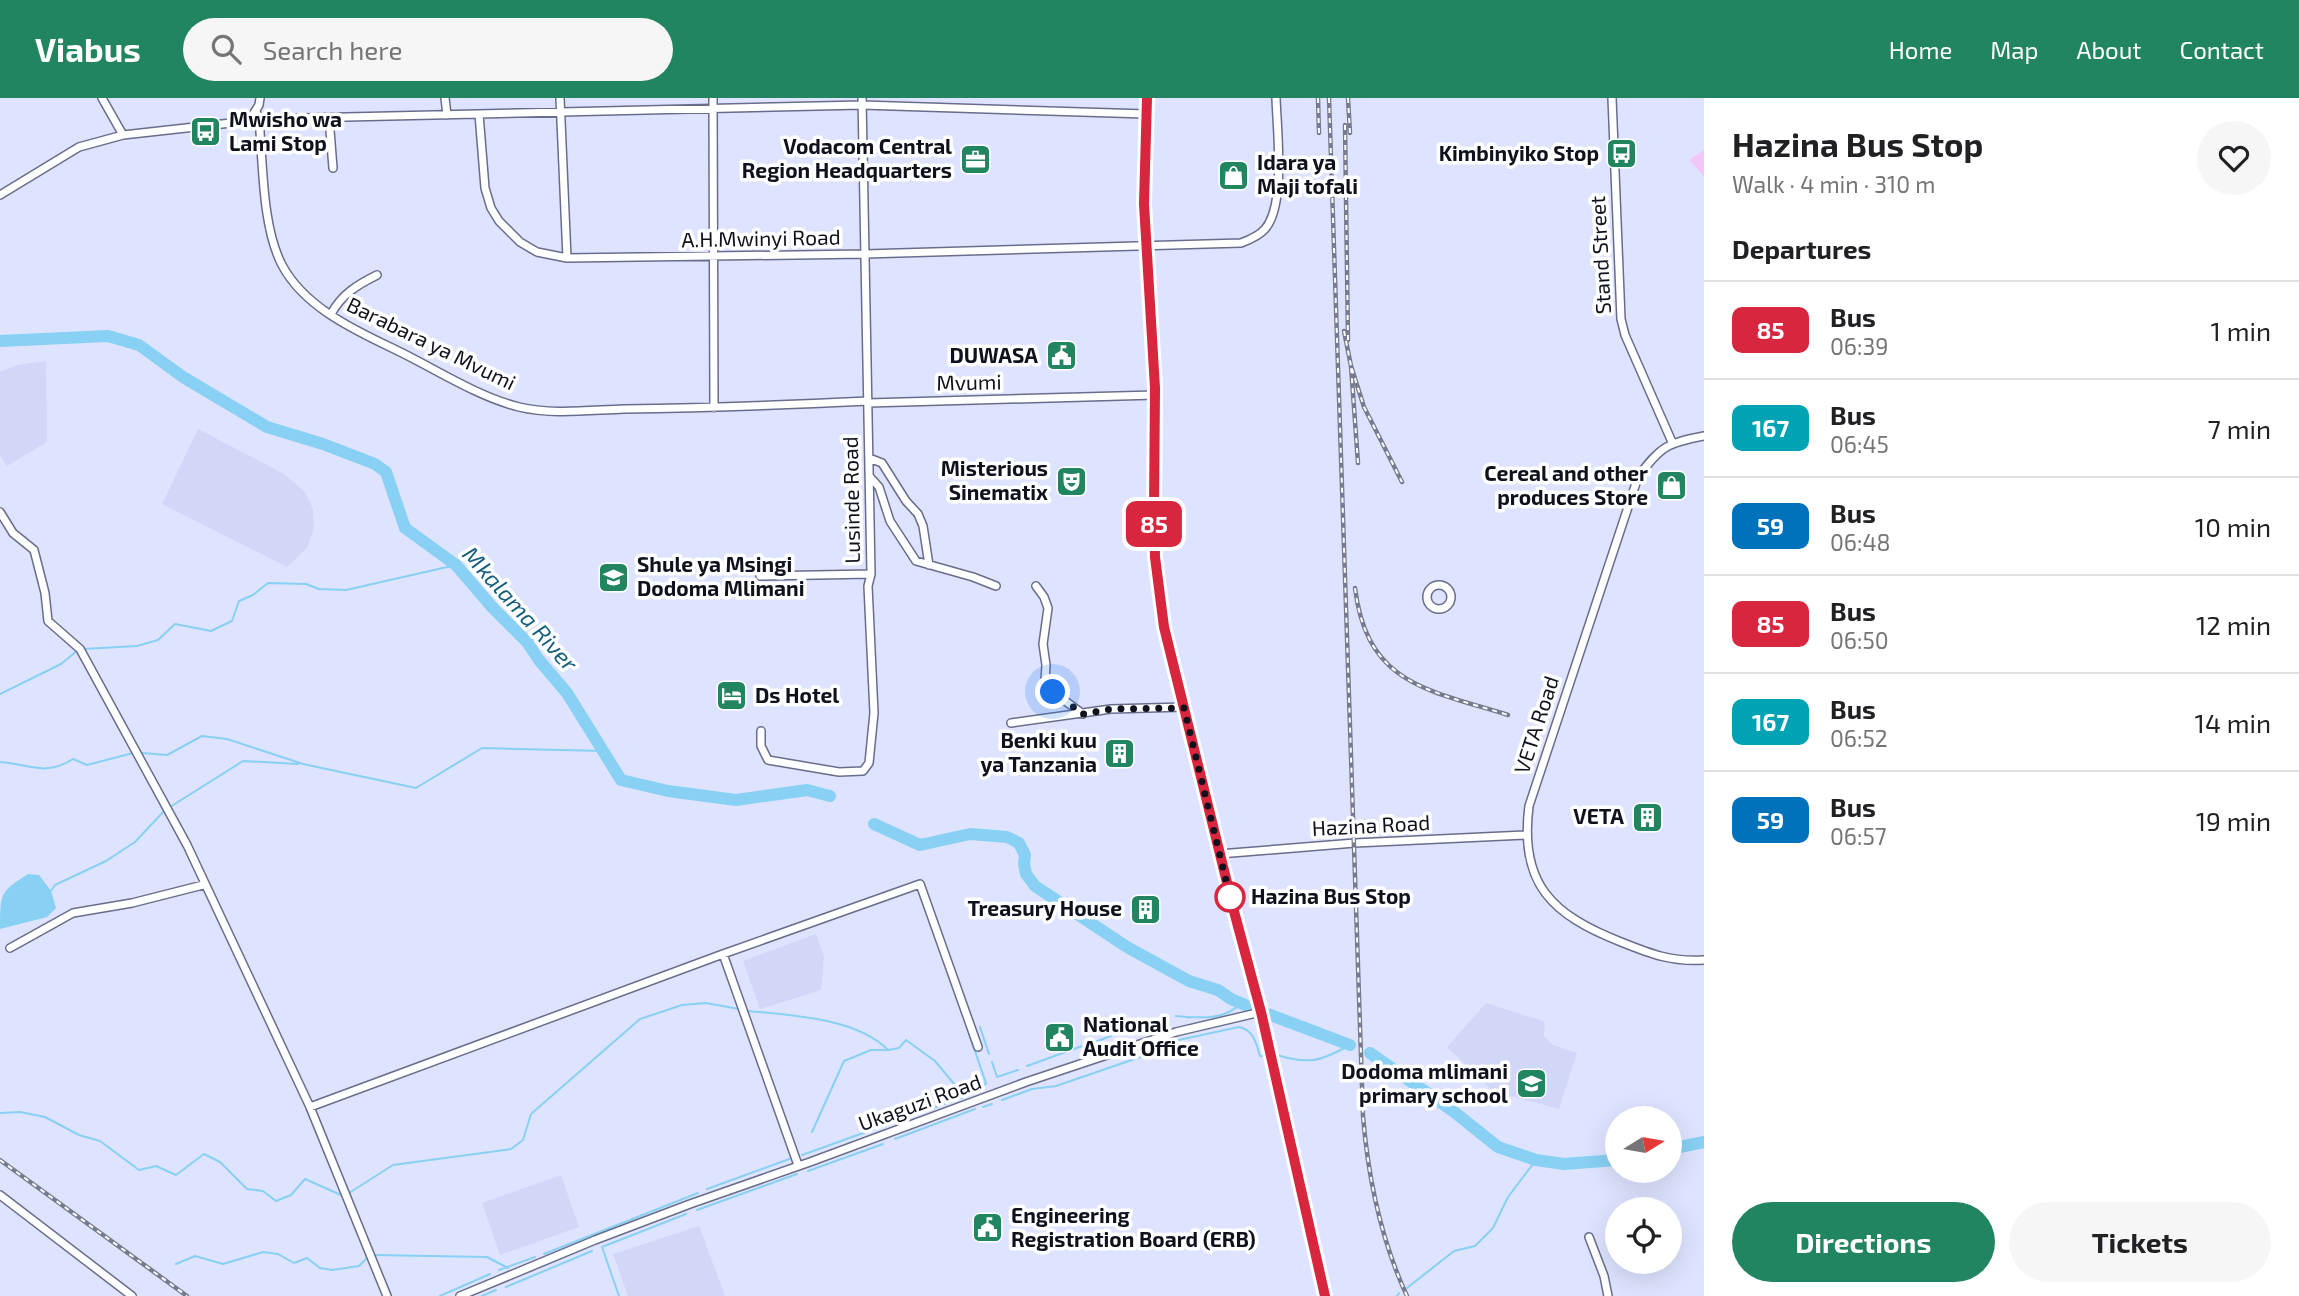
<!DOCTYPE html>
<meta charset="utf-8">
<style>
body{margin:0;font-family:"Exo 2",sans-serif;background:#f6f6f6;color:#202124;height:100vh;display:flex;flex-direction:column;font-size:26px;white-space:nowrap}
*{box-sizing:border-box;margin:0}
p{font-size:23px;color:#757577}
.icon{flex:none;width:38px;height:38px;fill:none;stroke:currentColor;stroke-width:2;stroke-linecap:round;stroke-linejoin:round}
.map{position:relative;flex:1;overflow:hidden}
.details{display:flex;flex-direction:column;background:#fff;width:595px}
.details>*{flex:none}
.badge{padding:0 14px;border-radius:10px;font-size:24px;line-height:46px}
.needle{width:46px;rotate:79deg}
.controls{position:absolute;left:1605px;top:1008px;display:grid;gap:14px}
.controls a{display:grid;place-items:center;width:77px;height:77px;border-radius:50%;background:#fff;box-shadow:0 7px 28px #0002;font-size:35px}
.you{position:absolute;width:35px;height:35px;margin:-18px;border:5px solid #fff;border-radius:50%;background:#1a73e8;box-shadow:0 0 0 10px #1a73e833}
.map>.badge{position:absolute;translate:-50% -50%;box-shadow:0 0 0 4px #fff}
h2{padding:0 28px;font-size:26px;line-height:63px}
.round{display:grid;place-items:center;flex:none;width:74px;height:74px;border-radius:37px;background:#f6f6f6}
.summary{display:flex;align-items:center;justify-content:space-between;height:119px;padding:0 28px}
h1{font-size:33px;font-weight:700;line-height:52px}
.cta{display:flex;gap:14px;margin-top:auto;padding:14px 28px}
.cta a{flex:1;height:80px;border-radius:42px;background:#21855f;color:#fff;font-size:28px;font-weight:700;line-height:80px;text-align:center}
.cta a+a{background:#f6f6f6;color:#202124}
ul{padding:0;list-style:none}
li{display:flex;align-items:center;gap:21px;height:98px;padding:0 28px;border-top:2px solid #e0e0e0}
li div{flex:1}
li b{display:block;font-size:26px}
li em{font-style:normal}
li .badge{min-width:77px;font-weight:700;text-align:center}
header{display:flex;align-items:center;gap:42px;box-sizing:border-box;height:98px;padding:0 35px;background:#21855f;color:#fff}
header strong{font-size:33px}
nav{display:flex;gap:38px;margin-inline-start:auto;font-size:24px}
.search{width:490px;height:63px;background:#f6f6f6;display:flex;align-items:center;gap:18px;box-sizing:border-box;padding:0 24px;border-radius:38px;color:#757577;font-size:26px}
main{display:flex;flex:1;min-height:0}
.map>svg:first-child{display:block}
.built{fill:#d1d7f7}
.green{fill:#f3c6fa}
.water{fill:#88d0f4}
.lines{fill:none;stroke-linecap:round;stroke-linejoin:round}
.stream{stroke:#88d0f4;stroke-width:2}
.river{stroke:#88d0f4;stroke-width:12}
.minor-casing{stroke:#686d8b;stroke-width:10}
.major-casing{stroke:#686d8b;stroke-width:12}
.minor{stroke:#fff;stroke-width:7}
.major{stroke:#fff;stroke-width:9}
.rail-casing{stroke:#777b8e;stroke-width:4.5}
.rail{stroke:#fff;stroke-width:2;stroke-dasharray:5;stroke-linecap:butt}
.line-casing{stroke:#fff;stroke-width:16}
.line{stroke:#d7263d;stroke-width:10}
.walk{stroke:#0f111c;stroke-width:7;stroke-dasharray:0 12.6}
.stop-dot{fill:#fff;stroke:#d7263d;stroke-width:3.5}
.labels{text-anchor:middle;stroke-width:7;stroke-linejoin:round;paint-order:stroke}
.poi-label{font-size:21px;font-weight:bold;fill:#0f111c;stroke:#fff;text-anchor:end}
.street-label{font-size:21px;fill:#0f111c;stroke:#fff}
.stop-label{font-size:21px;font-weight:bold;fill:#0f111c;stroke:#fff;text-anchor:start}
.water-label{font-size:23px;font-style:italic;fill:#145f7d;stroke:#fff}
</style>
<header>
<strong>Viabus</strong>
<div class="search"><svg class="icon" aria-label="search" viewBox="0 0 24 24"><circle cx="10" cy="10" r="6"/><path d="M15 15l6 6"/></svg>Search here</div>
<nav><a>Home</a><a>Map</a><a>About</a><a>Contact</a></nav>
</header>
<main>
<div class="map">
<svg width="1704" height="1198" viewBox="0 0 1704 1198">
<rect width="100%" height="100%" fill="#dee4ff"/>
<!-- built -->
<path class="built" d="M46 263 47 344 7 368 0 357V274L17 267Z
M198 331 284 376 305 394 313 411 314 430 307 450 287 469 162 406Z
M816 836 824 859 821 892 760 911 743 863Z
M1486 905 1540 922 1545 925 1544 938 1553 947 1577 955 1559 1011 1493 993 1447 949Z
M561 1077 579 1129 500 1157 482 1105Z
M699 1128 725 1198H628L613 1156Z"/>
<!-- green -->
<path class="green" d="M1704 52V78L1689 62Z"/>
<!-- water -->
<path class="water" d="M28 776 39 777 51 793 56 810 47 819 0 831C0 795 0 794 28 776Z"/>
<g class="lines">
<!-- stream -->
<path class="stream" d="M83 551 137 548 158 542 175 526 211 533 232 523 239 503 253 497 268 485 306 486 319 491 346 492 456 467
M0 596 61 566 78 552
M142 655 167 657 202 638 227 641 303 666 416 690 482 650 604 653
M0 664C30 666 44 679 73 661L87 667 133 655
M170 709 243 663 298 666
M51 793 55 787 106 763 135 744 165 712
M748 913C790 917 857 920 888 952L899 950 906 942 935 963 960 993 986 986
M1176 918C1199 920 1226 923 1242 904
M980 929 989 956
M968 933 986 985
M1120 935 1168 919
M1095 944 1111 938
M1277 957C1309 967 1321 963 1350 947
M992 964 997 979 1018 972
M1027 968 1085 947
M1002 1002 1032 991 1056 988 1158 953 1174 943 1239 929C1254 932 1256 945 1260 958H1264
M983 1009 992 1006
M0 1015 20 1014 45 1019 79 1037 100 1043 139 1072 156 1068 176 1077 204 1056 220 1064 247 1091 263 1093 276 1103 291 1097 305 1081 341 1097
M812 1034 844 963 871 952H888
M895 1041 975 1011
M802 1057 972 996 982 989
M808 1073 883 1046
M707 1091 792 1060
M349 1095 393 1067 511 1051 523 1042 531 1016 640 921 682 907 706 905 739 911
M697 1112 797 1076
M544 1156 698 1095
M374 1157 487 1159 508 1170
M176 1166 195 1158 223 1166 263 1154 278 1156 294 1165 307 1160 320 1170 332 1172 359 1168 369 1158
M499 1172 535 1159
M506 1189 592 1153
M1407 1190 1454 1153 1475 1148 1493 1130 1508 1099 1536 1062
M440 1198 490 1176
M482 1198 496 1192
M619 1198 602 1149 686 1116
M1397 1198 1399 1195"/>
<!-- river -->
<path class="river" d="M0 243 108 238 139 247 183 279 267 329 323 346 375 366 386 374 405 430 456 467 492 509 527 544 539 562 567 595 621 682 668 693 736 702 807 692 830 698
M874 726 920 747 970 736 1007 739 1019 745 1025 757 1024 766 1026 776 1035 788 1127 849 1189 883 1218 892 1231 901 1250 909
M1268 916 1350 947
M1370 955 1453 1013 1498 1049 1536 1062 1564 1066 1617 1062
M1670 1051 1704 1044"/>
<defs>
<path id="minor" d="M102 0 123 37
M445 0 447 17
M560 0 567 160
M713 0 714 310
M1612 0 1621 221 1625 237 1672 344
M256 13 259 21C263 65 262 129 282 167 303 207 350 230 390 249 431 268 475 298 519 309 552 317 591 312 624 311 706 310 787 307 868 303
M479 16 485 90 491 110 499 123 520 144 537 154 567 160 865 156 1241 145C1249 142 1259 138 1265 131 1286 107 1277 32 1276 0
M329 20 333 70
M259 21 862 7 1146 16
M0 97 79 49 123 37 231 25 252 18 259 7 260 0
M331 216C342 196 357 187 377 177
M868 305 1155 297
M1704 338C1667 345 1661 348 1638 379L1529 708C1519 786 1552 817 1621 844 1651 856 1671 864 1704 862
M869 360 882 365 906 403 918 416 923 428 929 467
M870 379 879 389 890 423 916 463 973 479 996 488
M0 414 13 435 34 452 45 495 48 523 80 551 187 747 310 1009 387 1198
M760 478 871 476
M1427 499a12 12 0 1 1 24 0a12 12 0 1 1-24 0Z
M1036 488 1044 499 1048 510 1043 546 1046 567 1045 583 1053 594 1083 616
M1011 625 1111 611 1184 609
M761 633V648L768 662 839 674 863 673 869 665 874 615 868 488 871 476 862 0
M1219 756 1355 745 1525 737
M10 850 73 815 132 805 203 787
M723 856 920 786 978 949
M310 1009 723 856 798 1067
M0 1097 132 1198
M1589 1139 1604 1178 1608 1198
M460 1198 595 1142 690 1106 810 1064 1026 984 1176 934 1261 914"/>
<path id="major" d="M1147 0 1144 106 1155 290 1154 411 1155 459 1164 529 1235 817 1261 914 1325 1198"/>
</defs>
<!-- minor casing -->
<use href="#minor" class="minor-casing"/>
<!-- major casing -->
<use href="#major" class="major-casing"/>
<!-- minor -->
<use href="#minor" class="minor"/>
<!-- major -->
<use href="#major" class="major"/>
<defs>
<path id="rail" d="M1318 0 1319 35
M1329 0 1363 1018C1368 1079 1381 1142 1407 1198
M1348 0 1350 35
M1345 27 1348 242
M1344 233 1351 268
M1358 365 1351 268 1364 309 1402 384
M1355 490C1367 587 1429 592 1508 617
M0 1062 187 1198"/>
</defs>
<!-- rail casing -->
<use href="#rail" class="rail-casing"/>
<!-- rail -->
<use href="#rail" class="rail"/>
</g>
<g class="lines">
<defs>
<path id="line" d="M1147 0 1144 106 1155 290 1154 411 1155 459 1164 529 1235 817 1261 914 1325 1198"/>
</defs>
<!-- line casing -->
<use href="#line" class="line-casing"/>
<!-- line -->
<use href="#line" class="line"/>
<!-- walk -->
<path class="walk" d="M1053 594 1083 616 1111 611 1184 610 1230 799"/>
</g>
<!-- icons -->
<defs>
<symbol id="bus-square" viewBox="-11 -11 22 22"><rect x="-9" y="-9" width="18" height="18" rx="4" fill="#21855f" stroke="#fff"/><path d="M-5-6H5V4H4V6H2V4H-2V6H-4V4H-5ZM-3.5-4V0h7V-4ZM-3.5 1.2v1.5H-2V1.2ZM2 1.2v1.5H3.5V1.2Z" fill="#fff"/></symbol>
<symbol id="office-square" viewBox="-11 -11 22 22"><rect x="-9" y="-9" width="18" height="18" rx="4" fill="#21855f" stroke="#fff"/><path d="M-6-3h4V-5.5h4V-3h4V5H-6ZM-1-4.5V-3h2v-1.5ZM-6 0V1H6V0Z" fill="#fff"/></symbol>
<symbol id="shop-square" viewBox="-11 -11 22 22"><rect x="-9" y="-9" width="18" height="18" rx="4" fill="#21855f" stroke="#fff"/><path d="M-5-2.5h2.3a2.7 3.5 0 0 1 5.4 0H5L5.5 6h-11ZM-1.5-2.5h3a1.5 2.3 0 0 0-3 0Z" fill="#fff"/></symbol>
<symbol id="civic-square" viewBox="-11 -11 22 22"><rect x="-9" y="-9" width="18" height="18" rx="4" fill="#21855f" stroke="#fff"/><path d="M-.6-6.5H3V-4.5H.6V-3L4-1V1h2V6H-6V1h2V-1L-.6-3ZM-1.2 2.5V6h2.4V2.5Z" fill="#fff"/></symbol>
<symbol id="theatre-square" viewBox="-11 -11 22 22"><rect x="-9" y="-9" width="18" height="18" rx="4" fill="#21855f" stroke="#fff"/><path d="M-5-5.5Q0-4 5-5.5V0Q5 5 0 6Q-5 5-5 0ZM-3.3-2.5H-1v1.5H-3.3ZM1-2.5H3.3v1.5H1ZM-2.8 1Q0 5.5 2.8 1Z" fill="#fff"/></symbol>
<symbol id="school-square" viewBox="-11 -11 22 22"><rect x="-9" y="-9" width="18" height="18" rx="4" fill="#21855f" stroke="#fff"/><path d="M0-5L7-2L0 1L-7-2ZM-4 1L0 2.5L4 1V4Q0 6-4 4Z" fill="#fff"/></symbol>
<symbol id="hotel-square" viewBox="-11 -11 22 22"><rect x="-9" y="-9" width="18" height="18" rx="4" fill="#21855f" stroke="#fff"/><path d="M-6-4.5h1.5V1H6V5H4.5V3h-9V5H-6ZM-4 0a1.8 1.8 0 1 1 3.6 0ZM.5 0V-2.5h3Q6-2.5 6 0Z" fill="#fff"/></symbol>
<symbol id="building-square" viewBox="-11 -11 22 22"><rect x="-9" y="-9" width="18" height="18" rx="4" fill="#21855f" stroke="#fff"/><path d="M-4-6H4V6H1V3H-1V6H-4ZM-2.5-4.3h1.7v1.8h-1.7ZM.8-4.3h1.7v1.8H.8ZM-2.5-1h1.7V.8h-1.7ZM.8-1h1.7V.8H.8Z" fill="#fff"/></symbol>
</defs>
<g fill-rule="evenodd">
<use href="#bus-square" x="188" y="16" width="35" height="35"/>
<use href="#bus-square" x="1604" y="38" width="35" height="35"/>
<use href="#office-square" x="958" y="44" width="35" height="35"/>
<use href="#shop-square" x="1216" y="60" width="35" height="35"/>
<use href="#civic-square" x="1044" y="240" width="35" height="35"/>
<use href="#theatre-square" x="1054" y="366" width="35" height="35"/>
<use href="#shop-square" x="1654" y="370" width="35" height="35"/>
<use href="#school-square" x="596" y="462" width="35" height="35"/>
<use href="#hotel-square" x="714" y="580" width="35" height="35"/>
<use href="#building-square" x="1102" y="638" width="35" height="35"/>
<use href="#building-square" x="1630" y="702" width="35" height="35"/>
<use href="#building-square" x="1128" y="794" width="35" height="35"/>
<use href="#civic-square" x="1042" y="922" width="35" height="35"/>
<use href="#school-square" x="1514" y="968" width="35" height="35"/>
<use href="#civic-square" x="970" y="1112" width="35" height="35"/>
</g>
<!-- markers -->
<circle class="stop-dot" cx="1230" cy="799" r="14"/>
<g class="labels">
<!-- poi labels -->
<g class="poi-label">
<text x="229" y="29" text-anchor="start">Mwisho wa<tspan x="229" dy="24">Lami Stop</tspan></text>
<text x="952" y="56">Vodacom Central<tspan x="952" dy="24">Region Headquarters</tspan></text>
<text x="1599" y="63">Kimbinyiko Stop</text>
<text x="1257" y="72" text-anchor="start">Idara ya<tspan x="1257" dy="24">Maji tofali</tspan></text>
<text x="1038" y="265">DUWASA</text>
<text x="1048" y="378">Misterious<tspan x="1048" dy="24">Sinematix</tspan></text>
<text x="1648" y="383">Cereal and other<tspan x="1648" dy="24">produces Store</tspan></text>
<text x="637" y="474" text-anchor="start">Shule ya Msingi<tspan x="637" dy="24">Dodoma Mlimani</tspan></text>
<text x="755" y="605" text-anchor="start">Ds Hotel</text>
<text x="1097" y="650">Benki kuu<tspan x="1097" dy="24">ya Tanzania</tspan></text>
<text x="1624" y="726">VETA</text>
<text x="1122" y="818">Treasury House</text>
<text x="1083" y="934" text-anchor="start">National<tspan x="1083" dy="24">Audit Office</tspan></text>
<text x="1508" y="981">Dodoma mlimani<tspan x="1508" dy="24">primary school</tspan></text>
<text x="1011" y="1125" text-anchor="start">Engineering<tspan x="1011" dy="24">Registration Board (ERB)</tspan></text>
</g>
<!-- street labels -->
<g class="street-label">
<text transform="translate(761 141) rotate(-1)" y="7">A.H.Mwinyi Road</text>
<text transform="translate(1601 157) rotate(-93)" y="7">Stand Street</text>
<text transform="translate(431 246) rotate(26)" y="7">Barabara ya Mvumi</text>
<text transform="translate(969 285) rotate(-1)" y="7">Mvumi</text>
<text transform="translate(852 402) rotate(-91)" y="7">Lusinde Road</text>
<text transform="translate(1537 627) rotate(-72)" y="7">VETA Road</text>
<text transform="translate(1371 728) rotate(-3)" y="7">Hazina Road</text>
<text transform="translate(920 1005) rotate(-20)" y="7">Ukaguzi Road</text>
</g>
<!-- stop labels -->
<g class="stop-label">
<text x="1251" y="806">Hazina Bus Stop</text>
</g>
<!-- water labels -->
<g class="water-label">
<text transform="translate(520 511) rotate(48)" y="8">Mkalama River</text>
</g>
</g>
</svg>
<div class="controls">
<a><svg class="needle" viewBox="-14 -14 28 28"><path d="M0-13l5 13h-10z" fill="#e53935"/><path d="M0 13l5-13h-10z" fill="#757577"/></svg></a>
<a><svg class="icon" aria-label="locate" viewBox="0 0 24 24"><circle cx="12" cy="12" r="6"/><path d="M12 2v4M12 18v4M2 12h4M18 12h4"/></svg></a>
</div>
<div class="you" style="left:1053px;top:594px"></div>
<b class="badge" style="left:1154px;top:426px;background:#d7263d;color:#fff">85</b>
</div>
<section class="details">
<div class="summary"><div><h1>Hazina Bus Stop</h1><p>Walk · 4 min · 310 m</p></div><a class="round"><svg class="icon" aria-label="heart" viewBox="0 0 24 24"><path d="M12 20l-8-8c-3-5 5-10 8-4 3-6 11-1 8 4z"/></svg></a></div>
<h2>Departures</h2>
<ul>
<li><span class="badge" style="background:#d7263d;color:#fff">85</span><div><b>Bus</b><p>06:39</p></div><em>1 min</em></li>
<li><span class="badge" style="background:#00a3b4;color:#fff">167</span><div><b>Bus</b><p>06:45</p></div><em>7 min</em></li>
<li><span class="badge" style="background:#0072bc;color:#fff">59</span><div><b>Bus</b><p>06:48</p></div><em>10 min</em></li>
<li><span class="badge" style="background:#d7263d;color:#fff">85</span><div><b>Bus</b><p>06:50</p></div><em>12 min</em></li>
<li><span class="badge" style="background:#00a3b4;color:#fff">167</span><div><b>Bus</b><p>06:52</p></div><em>14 min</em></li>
<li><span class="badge" style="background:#0072bc;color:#fff">59</span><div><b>Bus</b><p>06:57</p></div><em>19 min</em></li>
</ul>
<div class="cta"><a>Directions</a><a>Tickets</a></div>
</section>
</main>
